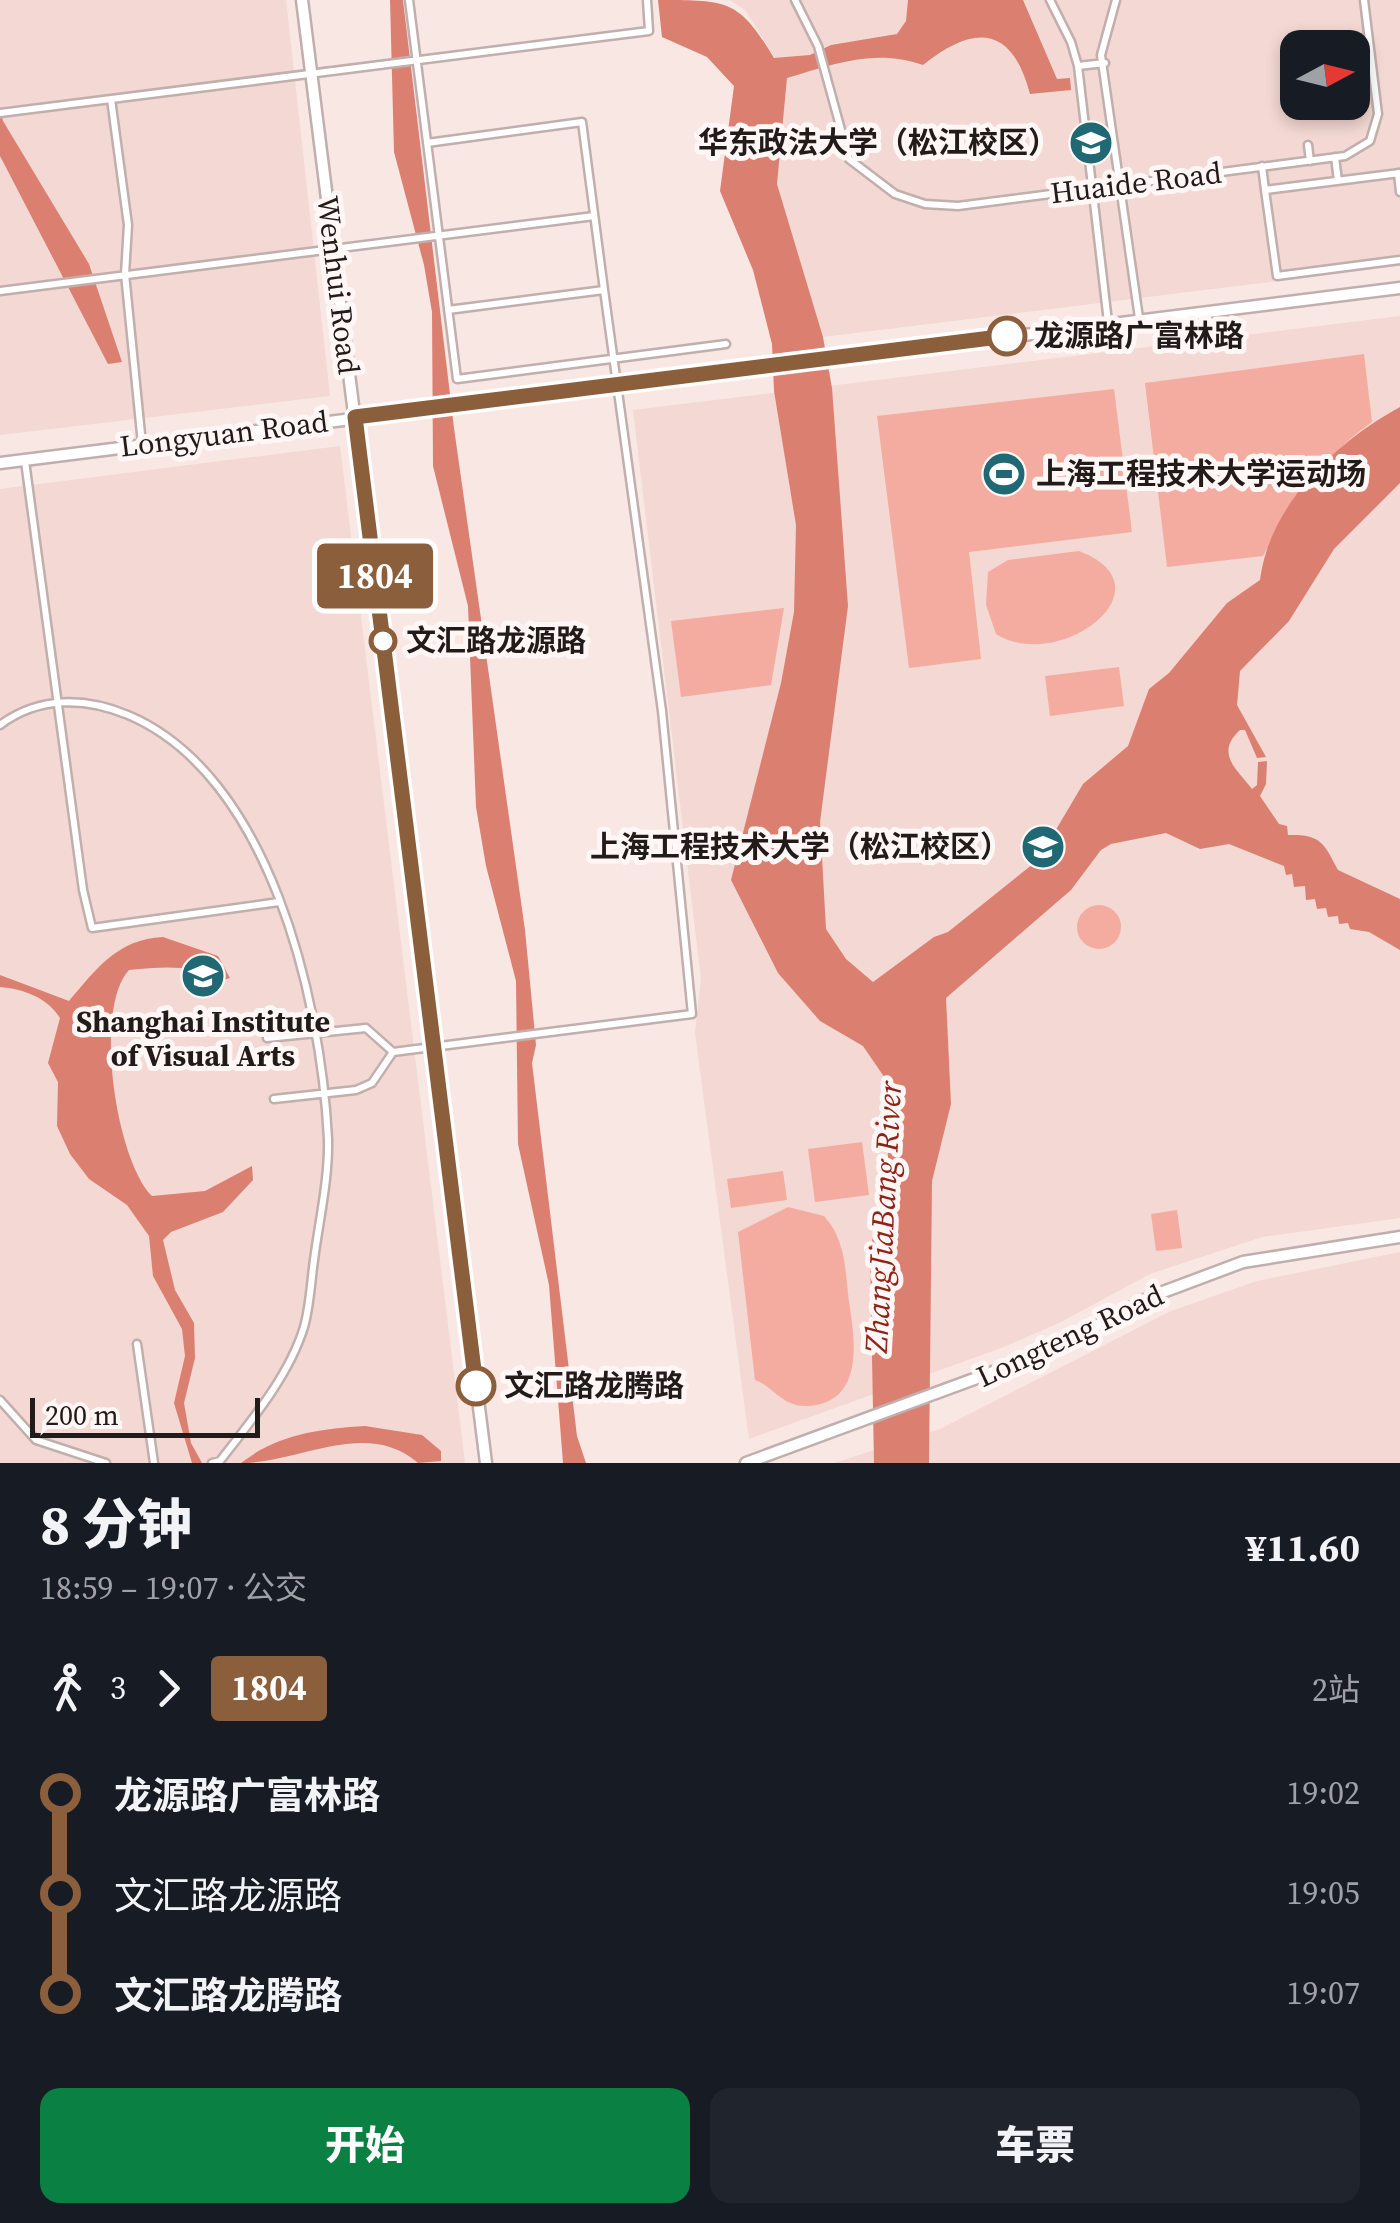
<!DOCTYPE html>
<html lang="zh">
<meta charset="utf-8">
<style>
body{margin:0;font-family:"Source Serif 4","Noto Sans SC",serif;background:#20242c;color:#f1f3f6;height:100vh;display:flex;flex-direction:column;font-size:38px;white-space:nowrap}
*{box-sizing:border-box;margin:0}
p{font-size:32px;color:#9ea1a6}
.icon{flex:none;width:55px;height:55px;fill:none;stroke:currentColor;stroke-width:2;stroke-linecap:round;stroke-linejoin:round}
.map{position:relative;height:1463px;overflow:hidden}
.sheet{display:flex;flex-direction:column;background:#171b24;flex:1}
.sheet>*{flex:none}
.badge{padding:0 20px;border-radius:8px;font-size:35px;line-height:65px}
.needle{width:65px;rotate:83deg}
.tools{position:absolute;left:1280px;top:30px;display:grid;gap:20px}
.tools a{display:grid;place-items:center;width:90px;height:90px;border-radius:20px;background:#171b24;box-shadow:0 5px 15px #0003;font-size:50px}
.scale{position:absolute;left:30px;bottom:25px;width:230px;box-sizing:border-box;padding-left:10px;border:5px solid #211b1a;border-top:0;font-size:28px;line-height:35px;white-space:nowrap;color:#211b1a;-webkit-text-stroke:8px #fff7f6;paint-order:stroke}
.map>.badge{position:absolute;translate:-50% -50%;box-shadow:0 0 0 5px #fff}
.legs{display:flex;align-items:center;gap:15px;height:110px;padding:0 40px;font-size:32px}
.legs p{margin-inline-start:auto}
.headline{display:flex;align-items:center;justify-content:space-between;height:170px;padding:0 40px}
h1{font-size:55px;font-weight:800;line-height:75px}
.cta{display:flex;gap:20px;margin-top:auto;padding:20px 40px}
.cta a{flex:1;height:115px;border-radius:20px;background:#0b8043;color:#fff;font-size:40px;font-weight:800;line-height:115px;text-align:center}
.cta a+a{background:#20242c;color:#f1f3f6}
ul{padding:0 40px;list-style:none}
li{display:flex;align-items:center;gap:35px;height:100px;font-size:38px}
li i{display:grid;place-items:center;width:15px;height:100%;margin:0 12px;background:currentColor}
li i::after{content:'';width:25px;height:25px;margin:-12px;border:8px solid;border-radius:50%;background:#171b24}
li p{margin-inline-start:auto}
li:first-child i{background:linear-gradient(#0000 50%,currentColor 0)}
li:last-child i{background:linear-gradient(currentColor 50%,#0000 0)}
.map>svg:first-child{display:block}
.built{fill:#f3d8d3;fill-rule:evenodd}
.green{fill:#f4aca0}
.water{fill:#db7f71}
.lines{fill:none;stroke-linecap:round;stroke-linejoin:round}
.street-casing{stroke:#c0afac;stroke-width:11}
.secondary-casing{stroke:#c0afac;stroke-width:15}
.street{stroke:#fff;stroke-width:6}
.secondary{stroke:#fff;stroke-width:10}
.line-1-casing{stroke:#fff;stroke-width:22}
.line-1{stroke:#8b5e3c;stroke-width:15}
.stop-1-dot{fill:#fff;stroke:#8b5e3c;stroke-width:5}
.labels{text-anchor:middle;stroke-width:10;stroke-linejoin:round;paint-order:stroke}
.poi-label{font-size:30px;font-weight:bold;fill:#211b1a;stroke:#fff7f6;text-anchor:end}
.street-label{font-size:30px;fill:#211b1a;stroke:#fff7f6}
.stop-label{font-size:30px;font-weight:bold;fill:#211b1a;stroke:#fff7f6;text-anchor:start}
.water-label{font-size:32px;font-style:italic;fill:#902318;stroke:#fff7f6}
</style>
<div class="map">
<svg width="1400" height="1463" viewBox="0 0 1400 1463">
<rect width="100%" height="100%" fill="#f9e7e4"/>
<!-- built -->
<path class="built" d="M0 0H286L330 396 0 435Z
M730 0H1400V266L823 337 777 184 787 78 746 11ZM1298 48H1352V102H1298Z
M1400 316V1218L1262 1237 1150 1274 1059 1323 1004 1347 749 1439 695 1033 701 979 633 410Z
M340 446 465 1463H0V489Z
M1400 1252V1463H834L940 1429 1171 1311 1257 1281Z"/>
<!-- green -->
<path class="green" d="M1364 354 1372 422C1320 459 1295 501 1263 556L1167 567 1145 383Z
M1114 389 1132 532 969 552 981 659 909 668 877 416Z
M1079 551C1174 587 1059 674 996 634L986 605 988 572 1008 560Z
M784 608 771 685 681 697 671 621Z
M1119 667 1124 706 1050 716 1045 676Z
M1077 927a22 22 0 1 1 44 0a22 22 0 1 1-44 0Z
M862 1142 869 1195 815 1202 808 1149Z
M783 1171 787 1200 731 1208 727 1179Z
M788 1207 824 1216C846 1240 845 1270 849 1302 855 1340 865 1403 807 1406 782 1407 773 1386 755 1380L738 1232Z
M1177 1210 1182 1248 1156 1251 1151 1214Z"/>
<!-- water -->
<path class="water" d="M390 0H403L454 428 525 930 536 1045 532 1063 577 1436 586 1463H563L549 1285 518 1144 516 981 486 866 476 807 468 606 433 466 432 312 424 265 394 152Z
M658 0C729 0 739 0 774 58L810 55 831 45 897 34 906 21 908 0H1023L1057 79 1070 78 1071 90 1030 94C1012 25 974 24 923 65 876 48 833 64 787 78L777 184 823 337 832 388 848 606 820 822 826 929 846 959 873 982 934 937 948 932 1038 860 1083 784 1128 746 1149 689 1169 673 1227 603 1260 580C1269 505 1337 441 1400 407V483L1334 549 1289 621 1240 671 1237 705 1266 757 1257 758 1245 730H1240C1214 754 1238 770 1252 789L1257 785 1258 762 1267 761 1266 784 1260 796 1279 824 1287 826 1288 835C1322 834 1324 844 1338 870L1400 899V950L1369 932 1350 929 1348 923 1339 924 1338 916 1328 917 1326 908 1317 909 1315 899 1306 900 1305 886 1294 887 1292 874 1286 875 1284 866 1229 844 1200 849 1166 833 1111 844 1101 850 1071 890 946 998 951 1104 932 1181 929 1463H874L870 1250 887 1177 891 1087 863 1046 820 1021 778 973 731 880 781 683 794 612 796 525 774 391 772 344 753 270 720 191 734 86 707 57 662 37Z
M0 109 3 121 89 264 122 362 108 364 0 156Z
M163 937 218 956 230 978 223 980C191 964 164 967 129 970 93 1009 116 1160 152 1196L205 1191 252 1166 253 1180 223 1212 171 1232 163 1240 175 1290 194 1323 195 1358 184 1403 191 1443 202 1463H192L174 1403 185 1356 182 1329 153 1276 149 1236 127 1205 89 1179 70 1154 57 1126 58 1082 48 1063 60 1018C47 997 23 989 0 987V975L69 1001C96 969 118 939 163 937Z
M365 1426 422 1435 441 1451V1461L418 1463C366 1418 300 1463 241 1463 278 1434 319 1429 365 1426Z"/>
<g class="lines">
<defs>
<path id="street" d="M409 0 457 379 726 344
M795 0 818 46 849 159 895 194 925 204 958 206 1345 156 1370 141 1378 114 1364 0
M1050 0 1071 42 1078 66 1108 322
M1116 0 1101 55 1139 318
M1078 66 1105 63
M111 99 128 225 125 274 142 444
M0 113 649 31 647 0
M427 143 582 122 604 290
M1308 145 1310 161
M1335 157 1338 181
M1262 166 1265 190 1400 173
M1398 173 1400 192
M1265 190 1277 276 1400 260
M0 291 594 216
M25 461 83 890 92 928 279 902
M0 725C39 696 85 697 128 715 270 775 321 1000 328 1139 329 1179 319 1221 314 1260 311 1281 310 1306 304 1327 289 1376 251 1421 220 1461L212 1463
M267 1038 366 1028 393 1052
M274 1099 356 1090 372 1083 393 1052 692 1014 662 711 604 290 448 310
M137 1344 154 1463
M0 1400 36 1440 106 1463"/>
<path id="secondary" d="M302 0 486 1463
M0 463 1400 288
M746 1463 1042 1354 1155 1295 1243 1262 1400 1237"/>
</defs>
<!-- street casing -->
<use href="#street" class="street-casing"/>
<!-- secondary casing -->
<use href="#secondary" class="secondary-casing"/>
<!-- street -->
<use href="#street" class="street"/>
<!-- secondary -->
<use href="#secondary" class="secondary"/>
</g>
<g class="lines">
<defs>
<path id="line-1" d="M476 1386 355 417 1007 336"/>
</defs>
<!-- line-1 casing -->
<use href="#line-1" class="line-1-casing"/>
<!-- line-1 -->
<use href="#line-1" class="line-1"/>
</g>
<!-- icons -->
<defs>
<symbol id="university-disc" viewBox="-11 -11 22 22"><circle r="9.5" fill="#1f6874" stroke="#fff7f6"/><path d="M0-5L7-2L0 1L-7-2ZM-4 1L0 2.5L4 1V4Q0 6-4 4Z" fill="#fff"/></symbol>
<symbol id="stadium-disc" viewBox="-11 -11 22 22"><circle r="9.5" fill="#1f6874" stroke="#fff7f6"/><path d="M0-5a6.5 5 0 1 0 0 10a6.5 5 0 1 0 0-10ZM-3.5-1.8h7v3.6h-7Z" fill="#fff"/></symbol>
</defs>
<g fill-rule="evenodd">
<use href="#university-disc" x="1066" y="118" width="50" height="50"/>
<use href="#stadium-disc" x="979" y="449" width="50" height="50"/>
<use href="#university-disc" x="1018" y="822" width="50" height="50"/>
<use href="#university-disc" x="178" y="951" width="50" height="50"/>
</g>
<!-- markers -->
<g class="stop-1-dot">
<circle cx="1007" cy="336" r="18"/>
<circle cx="383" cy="641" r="12"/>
<circle cx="476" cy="1386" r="18"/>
</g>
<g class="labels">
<!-- poi labels -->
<g class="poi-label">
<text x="1058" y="153">华东政法大学（松江校区）</text>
<text x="1036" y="484" text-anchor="start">上海工程技术大学运动场</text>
<text x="1010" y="857">上海工程技术大学（松江校区）</text>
<text x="203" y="1032" text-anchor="middle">Shanghai Institute<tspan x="203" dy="34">of Visual Arts</tspan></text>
</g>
<!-- street labels -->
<g class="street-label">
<text transform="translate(1136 183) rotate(-7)" y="10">Huaide Road</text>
<text transform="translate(338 285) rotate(83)" y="10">Wenhui Road</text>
<text transform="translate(224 434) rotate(-7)" y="10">Longyuan Road</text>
<text transform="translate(1070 1336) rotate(-25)" y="10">Longteng Road</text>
</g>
<!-- stop labels -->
<g class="stop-label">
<text x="1034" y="346">龙源路广富林路</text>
<text x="406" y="651">文汇路龙源路</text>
<text x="504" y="1396">文汇路龙腾路</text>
</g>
<!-- water labels -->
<g class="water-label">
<text transform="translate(883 1217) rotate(-87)" y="11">ZhangJiaBang River</text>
</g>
</g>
</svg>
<div class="tools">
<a><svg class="needle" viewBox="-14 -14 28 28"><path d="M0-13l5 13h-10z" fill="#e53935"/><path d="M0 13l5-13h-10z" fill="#9ea1a6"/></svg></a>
</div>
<div class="scale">200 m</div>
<b class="badge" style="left:375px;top:576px;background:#8b5e3c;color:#fff">1804</b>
</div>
<section class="sheet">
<div class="headline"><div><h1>8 分钟</h1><p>18:59 – 19:07 · 公交</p></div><b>¥11.60</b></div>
<div class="legs"><svg class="icon" aria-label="walk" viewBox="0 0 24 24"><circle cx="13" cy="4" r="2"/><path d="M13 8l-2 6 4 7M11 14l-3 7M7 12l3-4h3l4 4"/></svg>3<svg class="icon" aria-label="forward" viewBox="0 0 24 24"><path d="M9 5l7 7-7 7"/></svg><b class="badge" style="background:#8b5e3c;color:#fff">1804</b><p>2站</p></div>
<ul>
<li><i style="color:#8b5e3c"></i><b>龙源路广富林路</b><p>19:02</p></li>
<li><i style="color:#8b5e3c"></i><span>文汇路龙源路</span><p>19:05</p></li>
<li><i style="color:#8b5e3c"></i><b>文汇路龙腾路</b><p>19:07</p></li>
</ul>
<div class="cta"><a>开始</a><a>车票</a></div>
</section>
